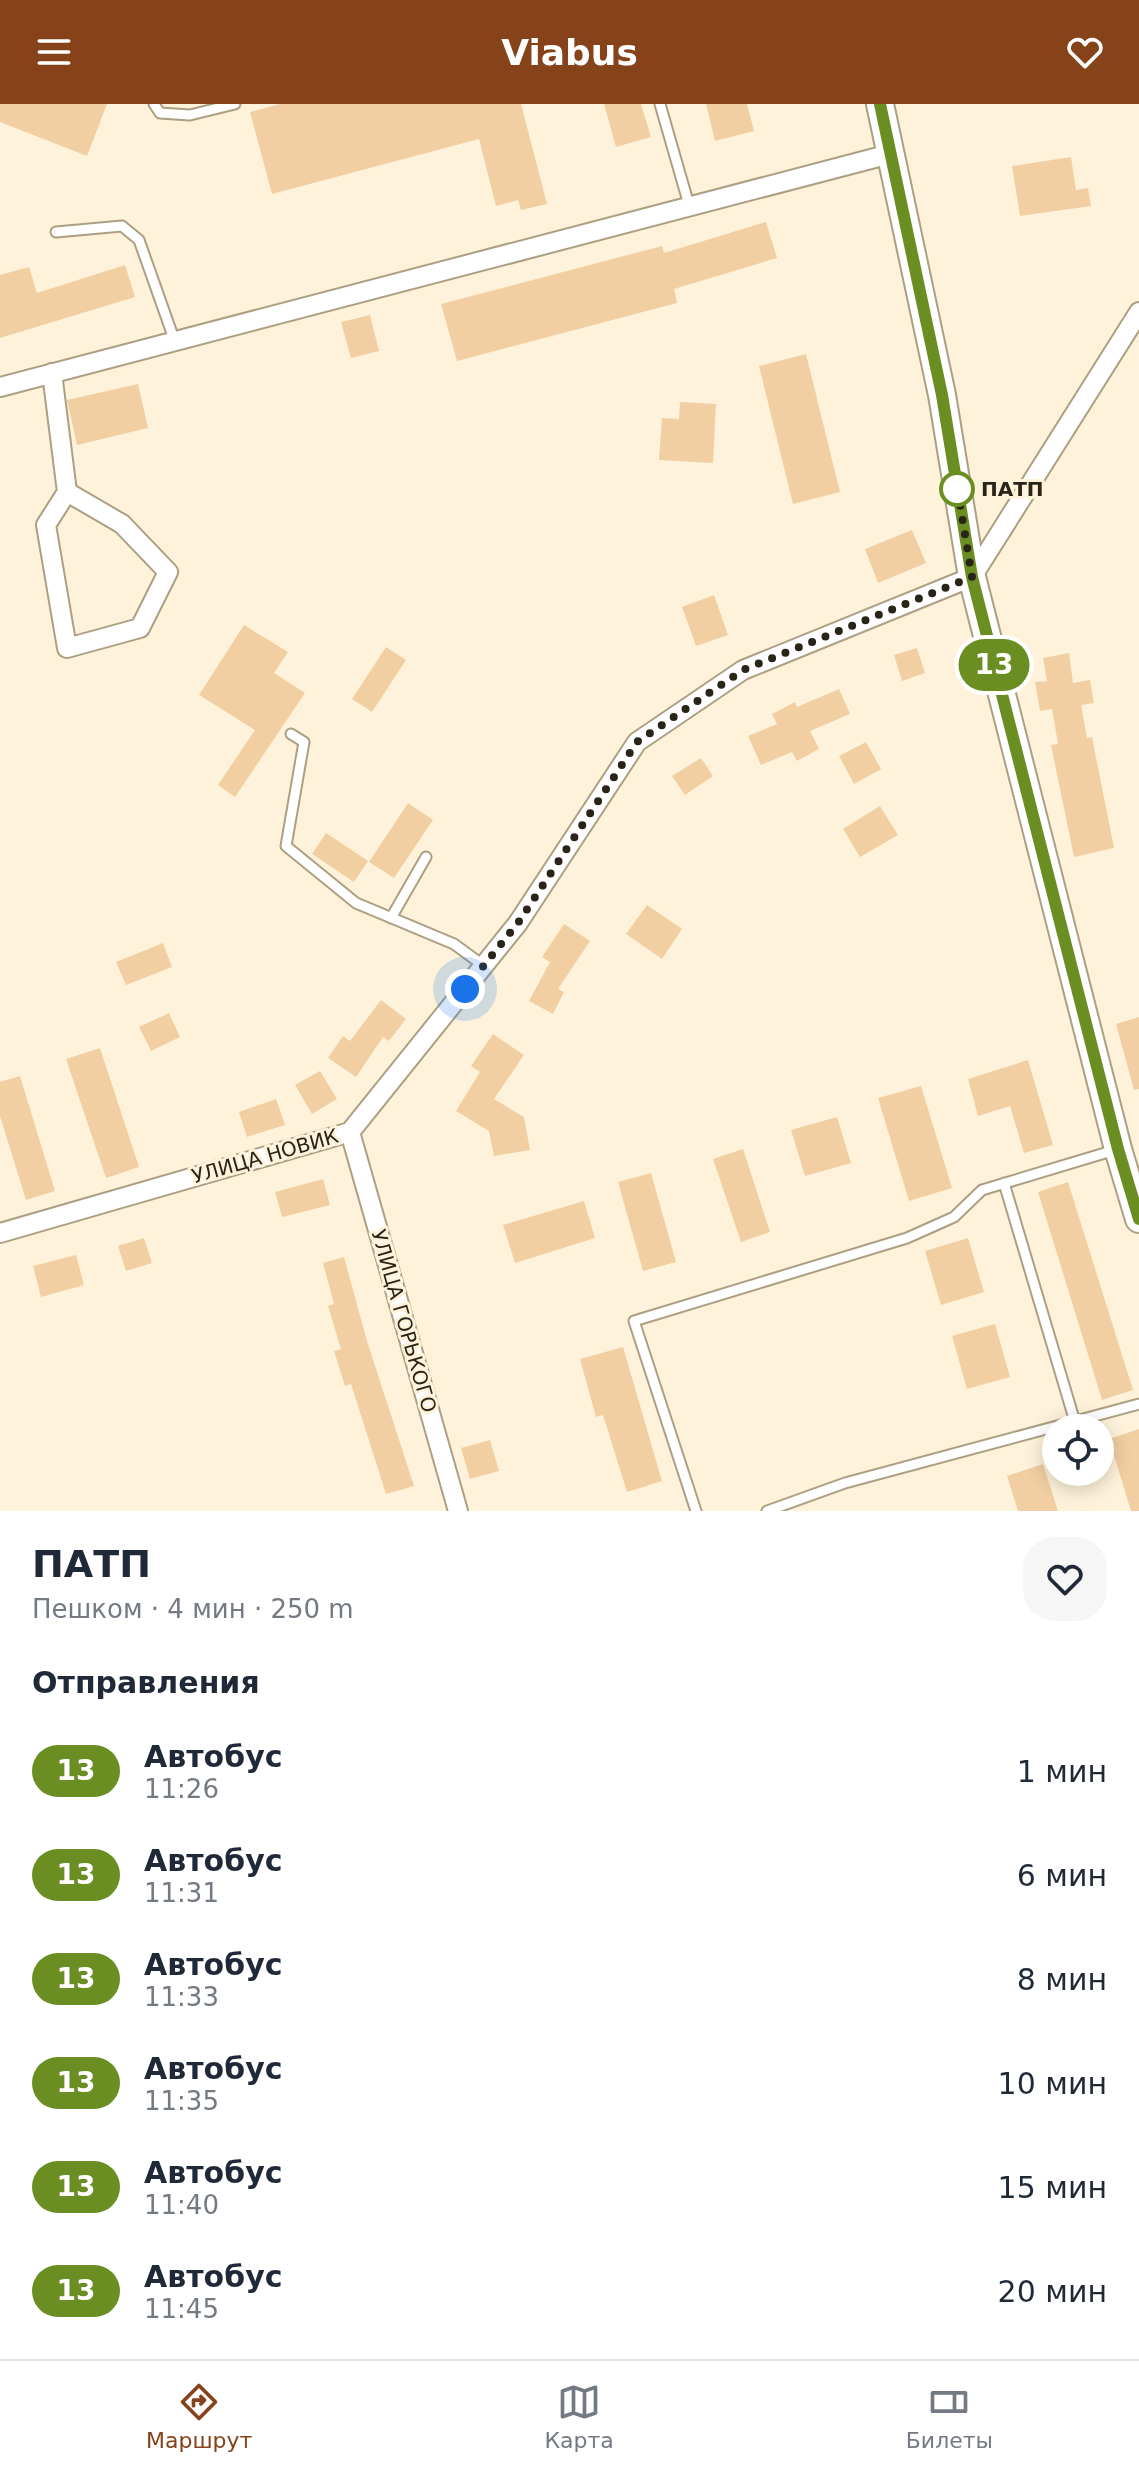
<!DOCTYPE html>
<html lang="ru">
<meta charset="utf-8">
<style>
body{margin:0;font-family:"DejaVu Sans",sans-serif;background:#f6f6f7;color:#1f2937;height:100vh;display:flex;flex-direction:column;font-size:30px;white-space:nowrap}
*{box-sizing:border-box;margin:0}
p{font-size:26px;color:#747a83}
.icon{flex:none;width:44px;height:44px;fill:none;stroke:currentColor;stroke-width:2;stroke-linecap:round;stroke-linejoin:round}
.map{position:relative;height:1407px;overflow:hidden}
.side{display:flex;flex-direction:column;background:#fff;flex:1}
.side>*{flex:none}
.badge{padding:0 16px;border-radius:26px;font-size:28px;line-height:52px}
.buttons{position:absolute;left:1042px;top:1310px;display:grid;gap:16px}
.buttons a{display:grid;place-items:center;width:72px;height:72px;border-radius:50%;background:#fff;box-shadow:0 4px 20px #0003;font-size:40px}
.you{position:absolute;width:40px;height:40px;margin:-20px;border:6px solid #fff;border-radius:50%;background:#1a73e8;box-shadow:0 0 0 12px #1a73e833}
.map>.badge{position:absolute;translate:-50% -50%;box-shadow:0 0 0 4px #fff}
h2{padding:0 32px;font-size:30px;line-height:72px}
.round{display:grid;place-items:center;flex:none;width:84px;height:84px;border-radius:32px;background:#f6f6f7}
.headline{display:flex;align-items:center;justify-content:space-between;height:136px;padding:0 32px}
h1{font-size:38px;font-weight:700;line-height:60px}
ul{padding:0;list-style:none}
li{display:flex;align-items:center;gap:24px;height:104px;padding:0 32px}
li div{flex:1}
li b{display:block;font-size:30px}
li em{font-style:normal}
li .badge{min-width:88px;font-weight:700;text-align:center}
header{display:flex;justify-content:space-between;align-items:center;height:104px;padding:0 32px;background:#864218;color:#fff;font-size:36px;font-weight:700}
.menu{display:flex;justify-content:space-around;align-items:center;height:112px;border-top:2px solid #e0e1e3;background:#fff;font-size:22px;color:#747a83}
.menu a{display:grid;justify-items:center;gap:4px}
.menu .current{color:#864218}
.map>svg:first-child{display:block}
.building{fill:#f1cfa3}
.lines{fill:none;stroke-linecap:round;stroke-linejoin:round}
.lane-casing{stroke:#ac9f82;stroke-width:13}
.street-casing{stroke:#ac9f82;stroke-width:22}
.secondary-casing{stroke:#ac9f82;stroke-width:30}
.lane{stroke:#fff;stroke-width:9}
.street{stroke:#fff;stroke-width:18}
.secondary{stroke:#fff;stroke-width:26}
.line-casing{stroke:#fff;stroke-width:18}
.line{stroke:#6b8e23;stroke-width:12}
.walk{stroke:#292418;stroke-width:8;stroke-dasharray:0 14.4}
.stop-dot{fill:#fff;stroke:#6b8e23;stroke-width:4}
.labels{text-anchor:middle;stroke-width:6;stroke-linejoin:round;paint-order:stroke}
.stop-label{font-size:20px;font-weight:bold;fill:#292418;stroke:#fef3da;text-anchor:start}
.street-label{font-size:20px;fill:#292418;stroke:#fef3da}
</style>
<header><svg class="icon" aria-label="menu" viewBox="0 0 24 24"><path d="M4 6h16M4 12h16M4 18h16"/></svg>Viabus<svg class="icon" aria-label="heart" viewBox="0 0 24 24"><path d="M12 20l-8-8c-3-5 5-10 8-4 3-6 11-1 8 4z"/></svg></header>
<div class="map">
<svg width="1139" height="1407" viewBox="0 0 1139 1407">
<rect width="100%" height="100%" fill="#fef3da"/>
<!-- building -->
<path class="building" d="M0 0H107L87 52 0 18Z
M280 0H521L547 100 521 106 518 96 496 102 479 35 272 90 250 8Z
M604 0H641L651 33 616 43Z
M706 0H747L754 27 715 37Z
M1071 53 1076 86 1088 84 1091 102 1020 112 1012 62Z
M766 118 777 154 674 185 677 199 457 257 441 200 662 142 664 149Z
M125 161 135 193 0 234V171L29 163 37 189Z
M370 211 379 247 351 254 341 218Z
M806 250 840 388 793 400 759 262Z
M138 280 148 324 77 341 67 296Z
M680 298 716 300 713 359 659 356 662 314 679 315Z
M912 426 926 459 878 479 865 445Z
M714 491 728 531 696 542 682 503Z
M244 521 288 548 274 569 305 589 235 693 218 681 255 626 199 591Z
M386 543 406 556 372 608 352 595Z
M917 544 925 569 902 577 894 551Z
M1069 549 1073 579 1090 576 1094 599 1081 601 1087 634 1092 633 1114 744 1074 753 1051 641 1058 640 1052 605 1040 607 1035 578 1047 577 1043 554Z
M839 585 850 610 810 627 819 645 797 657 792 648 761 661 748 632 777 620 772 610 795 598 797 603Z
M866 638 881 665 854 680 839 652Z
M701 654 713 672 685 691 672 672Z
M408 699 433 716 394 774 369 758Z
M880 702 898 731 860 753 843 725Z
M326 729 368 757 354 778 312 750Z
M647 801 682 825 662 855 626 830Z
M564 820 590 837 558 885 564 888 553 910 529 897 550 858 542 853Z
M163 839 172 863 126 881 116 858Z
M381 896 406 915 389 937 383 933 356 973 328 954 343 932 350 937Z
M169 909 180 933 151 947 139 923Z
M1139 913V985L1134 986 1116 920Z
M493 930 524 951 494 995 524 1013 530 1046 494 1052 489 1027 456 1007 480 968 471 962Z
M100 944 139 1063 106 1074 66 955Z
M1028 956 1053 1041 1024 1049 1010 1002 978 1012 968 975Z
M320 967 337 995 312 1010 295 981Z
M20 972 55 1087 26 1096 0 1012V978Z
M921 982 952 1084 909 1097 878 994Z
M276 995 285 1021 247 1033 239 1008Z
M837 1013 851 1059 805 1072 791 1026Z
M743 1045 770 1128 741 1138 713 1055Z
M651 1069 676 1158 643 1167 618 1078Z
M323 1075 330 1101 282 1113 275 1088Z
M1068 1078 1133 1286 1102 1296 1038 1088Z
M584 1097 595 1134 515 1159 503 1121Z
M144 1134 152 1159 126 1167 118 1142Z
M968 1134 984 1188 941 1201 925 1147Z
M76 1151 84 1181 41 1193 33 1162Z
M344 1153 367 1237 414 1382 386 1390 351 1280 345 1282 334 1247 341 1245 328 1202 334 1200 323 1159Z
M995 1220 1010 1273 967 1285 952 1232Z
M623 1243 662 1377 627 1388 603 1311 596 1313 580 1255Z
M1139 1325V1407H1131L1109 1335Z
M490 1336 499 1367 470 1375 461 1344Z
M1043 1360 1058 1407H1018L1007 1372Z"/>
<g class="lines">
<defs>
<path id="lane" d="M154 0 160 9 190 11 235 0
M660 0 689 101
M56 128 122 122 139 136 174 235
M291 630 304 638 286 742 356 799 454 840 484 862
M391 814 426 753
M1004 1079 1075 1318
M696 1407 634 1217 907 1134 954 1113 982 1086 1115 1046
M767 1407 845 1379 1139 1300"/>
<path id="street" d="M52 269 67 388 122 420 168 468 140 524 67 544 46 421 67 388
M0 283 890 50
M350 1028 458 1407
M0 1129 350 1028 518 819 637 638 743 566 972 473 1139 208"/>
<path id="secondary" d="M880 0 942 291 972 473 1118 1045 1139 1115"/>
</defs>
<!-- lane casing -->
<use href="#lane" class="lane-casing"/>
<!-- street casing -->
<use href="#street" class="street-casing"/>
<!-- secondary casing -->
<use href="#secondary" class="secondary-casing"/>
<!-- lane -->
<use href="#lane" class="lane"/>
<!-- street -->
<use href="#street" class="street"/>
<!-- secondary -->
<use href="#secondary" class="secondary"/>
</g>
<g class="lines">
<defs>
<path id="line" d="M880 0 942 291 972 473 1118 1045 1139 1115"/>
</defs>
<!-- line casing -->
<use href="#line" class="line-casing"/>
<!-- line -->
<use href="#line" class="line"/>
<!-- walk -->
<path class="walk" d="M465 885 518 819 637 638 743 566 972 473 957 382V385"/>
</g>
<!-- markers -->
<circle class="stop-dot" cx="957" cy="385" r="16"/>
<g class="labels">
<!-- stop labels -->
<g class="stop-label">
<text x="981" y="392">ПАТП</text>
</g>
<!-- street labels -->
<g class="street-label">
<text transform="translate(265 1052) rotate(-16)" y="7">УЛИЦА НОВИК</text>
<text transform="translate(404 1217) rotate(74)" y="7">УЛИЦА ГОРЬКОГО</text>
</g>
</g>
</svg>
<div class="buttons">
<a><svg class="icon" aria-label="locate" viewBox="0 0 24 24"><circle cx="12" cy="12" r="6"/><path d="M12 2v4M12 18v4M2 12h4M18 12h4"/></svg></a>
</div>
<div class="you" style="left:465px;top:885px"></div>
<b class="badge" style="left:994px;top:561px;background:#6b8e23;color:#fff">13</b>
</div>
<section class="side">
<div class="headline"><div><h1>ПАТП</h1><p>Пешком · 4 мин · 250 m</p></div><a class="round"><svg class="icon" aria-label="heart" viewBox="0 0 24 24"><path d="M12 20l-8-8c-3-5 5-10 8-4 3-6 11-1 8 4z"/></svg></a></div>
<h2>Отправления</h2>
<ul>
<li><span class="badge" style="background:#6b8e23;color:#fff">13</span><div><b>Автобус</b><p>11:26</p></div><em>1 мин</em></li>
<li><span class="badge" style="background:#6b8e23;color:#fff">13</span><div><b>Автобус</b><p>11:31</p></div><em>6 мин</em></li>
<li><span class="badge" style="background:#6b8e23;color:#fff">13</span><div><b>Автобус</b><p>11:33</p></div><em>8 мин</em></li>
<li><span class="badge" style="background:#6b8e23;color:#fff">13</span><div><b>Автобус</b><p>11:35</p></div><em>10 мин</em></li>
<li><span class="badge" style="background:#6b8e23;color:#fff">13</span><div><b>Автобус</b><p>11:40</p></div><em>15 мин</em></li>
<li><span class="badge" style="background:#6b8e23;color:#fff">13</span><div><b>Автобус</b><p>11:45</p></div><em>20 мин</em></li>
</ul>
</section>
<nav class="menu">
<a class="current"><svg class="icon" aria-label="directions" viewBox="0 0 24 24"><path d="M12 3l9 9-9 9-9-9zM9 14v-3h6M13 9l2 2-2 2"/></svg>Маршрут</a>
<a><svg class="icon" aria-label="map" viewBox="0 0 24 24"><path d="M3 6l6-2 6 2 6-2v14l-6 2-6-2-6 2zM9 4v14M15 6v14"/></svg>Карта</a>
<a><svg class="icon" aria-label="tickets" viewBox="0 0 24 24"><path d="M3 7h18v10H3zM15 7v10"/></svg>Билеты</a>
</nav>
